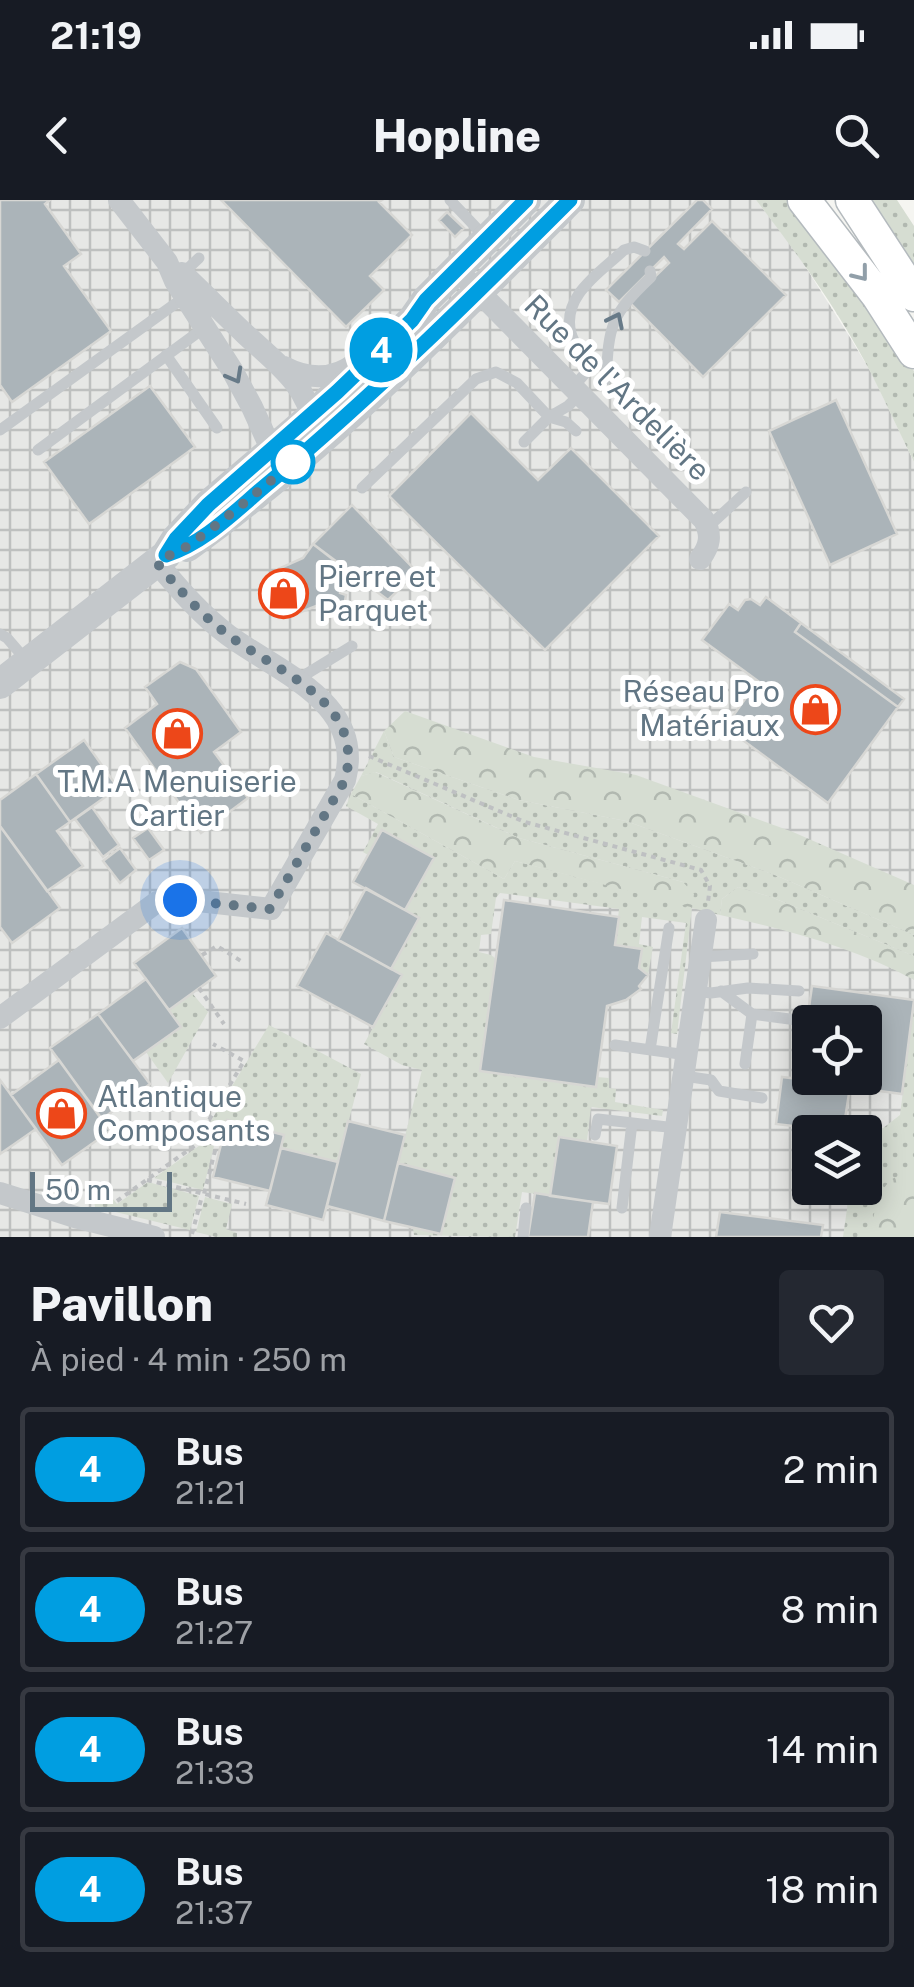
<!DOCTYPE html>
<html lang="fr">
<meta charset="utf-8">
<style>
body{margin:0;font-family:"Public Sans",sans-serif;background:#242831;color:#f1f3f6;height:100vh;display:flex;flex-direction:column;font-size:38px;white-space:nowrap}
*{box-sizing:border-box;margin:0}
p{font-size:32px;color:#9ea1a6}
.icon{flex:none;width:55px;height:55px;fill:none;stroke:currentColor;stroke-width:2;stroke-linecap:round;stroke-linejoin:round}
.map{position:relative;height:1037px;overflow:hidden}
.drawer{display:flex;flex-direction:column;background:#171b24;flex:1}
.drawer>*{flex:none}
.badge{padding:0 20px;border-radius:32px;font-size:35px;line-height:65px}
.controls{position:absolute;left:792px;top:805px;display:grid;gap:20px}
.controls a{display:grid;place-items:center;width:90px;height:90px;border-radius:10px;background:#171b24;box-shadow:0 5px 25px #0003;font-size:50px}
.scale{position:absolute;left:30px;bottom:25px;width:142px;box-sizing:border-box;padding-left:10px;border:5px solid #627684;border-top:0;font-size:28px;line-height:35px;white-space:nowrap;color:#627684;-webkit-text-stroke:8px #fff;paint-order:stroke}
.you{position:absolute;width:50px;height:50px;margin:-25px;border:8px solid #fff;border-radius:50%;background:#1a73e8;box-shadow:0 0 0 15px #1a73e833}
.map>.badge{position:absolute;translate:-50% -50%;box-shadow:0 0 0 5px #fff}
.round{display:grid;place-items:center;flex:none;width:105px;height:105px;border-radius:10px;background:#242831}
.headline{display:flex;align-items:center;justify-content:space-between;height:170px;padding:0 30px}
h1{font-size:48px;font-weight:800;line-height:75px}
ul{padding:0;list-style:none}
li{display:flex;align-items:center;gap:30px;height:125px;margin:0 20px 15px;padding:0 10px;border:5px solid #363941;border-radius:10px}
li div{flex:1}
li b{display:block;font-size:38px}
li em{font-style:normal}
li .badge{min-width:110px;font-weight:700;text-align:center}
.status{display:flex;justify-content:space-between;align-items:center;height:70px;padding:0 50px;background:#171b24;direction:ltr}
.status svg{height:28px;fill:currentColor}
header{display:flex;justify-content:space-between;align-items:center;height:130px;padding:0 30px;background:#171b24;font-size:45px;font-weight:800}
.map>svg:first-child{display:block}
.industrial{fill:url(#industrial-grid);fill-rule:evenodd}
.grass{fill:url(#grass-dots)}
.forest{fill:url(#forest-crowns)}
.building{fill:#abb4b9;stroke:#d7d7d4;stroke-width:2.5;fill-rule:evenodd}
.lines{fill:none;stroke-linecap:round;stroke-linejoin:round}
.secondary-casing{stroke:#b4babe;stroke-width:35}
.path{stroke:#bec0c2;stroke-width:4;stroke-dasharray:5 5;stroke-linecap:butt}
.service{stroke:#c4c8cb;stroke-width:11}
.minor{stroke:#c4c8cb;stroke-width:22}
.tertiary{stroke:#c4c8cb;stroke-width:30}
.secondary{stroke:#fff;stroke-width:32}
.oneway{stroke:#919fa9}
.oneway2{stroke:#677a88}
.line-casing{stroke:#fff;stroke-width:22}
.line{stroke:#009ee1;stroke-width:15}
.walk{stroke:#627684;stroke-width:10;stroke-dasharray:0 18}
.stop-dot{fill:#fff;stroke:#009ee1;stroke-width:5}
.labels{text-anchor:middle;stroke-width:10;stroke-linejoin:round;paint-order:stroke}
.street-label{font-size:30px;fill:#627684;stroke:#fff}
.poi-label{font-size:30px;fill:#627684;stroke:#fff;text-anchor:start}
</style>
<div class="status"><b>21:19</b><svg viewBox="0 0 49 12"><path d="M0 12V9h3v3zM5 12V6h3v6zM10 12V3h3v9zM15 12V0h3v12zM26 1h20v11H26zM47 4h2v5h-2z"/></svg></div>
<header><svg class="icon" aria-label="back" viewBox="0 0 24 24"><path d="M15 5l-7 7 7 7"/></svg>Hopline<svg class="icon" aria-label="search" viewBox="0 0 24 24"><circle cx="10" cy="10" r="6"/><path d="M15 15l6 6"/></svg></header>
<div class="map">
<svg width="914" height="1037" viewBox="0 0 914 1037">
<defs>
<pattern id="industrial-grid" width="8" height="8" patternUnits="userSpaceOnUse" patternTransform="scale(2.5)"><rect width="8" height="8" fill="#e6e7e5"/><path d="M0 4h8M4 0v8" fill="none" stroke="#bec0bf"/></pattern>
<pattern id="grass-dots" width="8" height="8" patternUnits="userSpaceOnUse" patternTransform="scale(2.5)"><rect width="8" height="8" fill="#d6ddd2"/><path d="M2 2h.1M6 6h.1" fill="none" stroke="#b1b8b0" stroke-width="1.8" stroke-linecap="round"/></pattern>
<pattern id="forest-crowns" width="20" height="18" patternUnits="userSpaceOnUse" patternTransform="scale(2.5)"><rect width="20" height="18" fill="#d6ddd2"/><path d="M2 6a3 3 0 1 1 6 0M12 15a3 3 0 1 1 6 0" fill="none" stroke="#b1b8b0"/></pattern>
</defs>
<rect width="100%" height="100%" fill="#f5f5f1"/>
<!-- industrial -->
<path class="industrial" d="M0 0H756L793 47 851 139 872 174 914 262V1037H0ZM810 822H865V878H810ZM810 932H865V988H810Z"/>
<!-- grass -->
<path class="grass" d="M756 0H787L914 171V262C900 234 887 205 873 177 841 114 799 56 756 0Z
M869 0H897L914 26V70Z
M384 531 394 557 519 600 626 621 775 675 914 735V756L771 697 738 687 722 699 720 715 692 708 677 834 671 833 686 723 642 717 639 744 653 747 648 775 639 768 642 749 615 745 619 709 500 693 496 698 491 734 481 735 479 752 491 755 496 759 597 877 609 878V888L616 889 615 902 663 910 662 916 591 907 587 941 559 938 550 996 522 992 515 1037 414 1035 413 1028 441 1034 455 978 398 963 422 870 402 865 364 844 402 775 391 769 419 718 405 710 433 658 382 630 368 655 363 652 378 624 346 606 351 594 504 679 515 661 692 707 683 682 519 638 376 572 361 576Z
M192 793 208 812 168 883 146 852 169 810Z
M914 803V1037H843L850 988H865V942L900 915Z
M269 825 361 874 338 962 281 948 284 935 228 920 223 939 203 934Z
M203 943 214 946 203 990 154 978Z
M148 982 199 996 190 1030 95 1007 94 999 106 990 117 1004Z
M205 997 232 1004 226 1029 237 1033V1037H216L196 1032Z"/>
<!-- forest -->
<path class="forest" d="M405 511 534 557 636 575 793 632 914 685V735L775 675 626 621 519 600 394 557 384 531Z
M375 572 519 638 683 682 694 694 692 708 515 661 504 679 351 594 361 576Z
M738 687 771 697 914 756V780C853 747 787 730 720 715L722 699Z
M914 969V1037H872C872 1019 876 993 891 980 897 975 907 974 914 969Z"/>
<!-- building -->
<path class="building" d="M0 0H50L45 4 81 54 64 66 111 131 12 202 0 185Z
M221 0H382L379 2 412 35 370 76 384 90 346 127Z
M697 0H703L712 9 678 44 684 49 712 21 786 95 703 177 629 102 669 63 664 57 619 102 606 90Z
M447 12 464 28 455 37 439 20Z
M150 186 195 247 89 324 44 262Z
M836 200 897 334 830 365 769 231Z
M471 213 538 280 571 248 659 336 545 450 389 296Z
M352 305 417 372 388 400 313 344Z
M313 344 344 368 340 393 346 395 344 407 321 404 296 414 291 410 288 413 277 405 280 401 274 397 278 369 303 358Z
M766 397 801 423 795 432 898 507 828 603 725 527 758 481 702 440 729 404 738 410 745 400 751 399 760 405Z
M801 423 904 499 898 507 795 432Z
M180 462 196 469 241 532 214 552 248 598 201 633 125 528 157 504 145 487Z
M84 540 118 588 70 622 36 574Z
M36 574 70 622 57 631 83 666 47 691 0 626V600Z
M92 607 119 645 103 657 75 619Z
M0 626 60 708 12 743 0 727Z
M148 628 164 650 149 660 133 638Z
M382 630 434 658 405 710 353 682Z
M120 648 136 670 120 683 103 661Z
M366 688 419 718 391 769 338 740Z
M504 700 619 717 615 745 642 749 639 768 648 775 639 786 641 789 626 800 607 806 596 887 480 871Z
M182 728 216 776 169 810 134 763Z
M326 733 402 775 373 827 297 786Z
M146 779 181 827 133 861 98 814Z
M812 786 914 800 902 894 850 887 843 932 776 924 782 877 799 879ZM810 822H865V878H810Z
M98 814 150 884 102 919 50 848Z
M59 860 110 931 62 965 11 895Z
M0 880 36 929 0 954Z
M227 920 284 935 270 991 213 977Z
M348 921 405 935 384 1021 327 1006Z
M559 937 617 946 609 1004 550 996Z
M281 948 338 962 323 1020 266 1005Z
M398 963 455 978 441 1034 384 1021Z
M535 993 593 1002 588 1037H528Z
M720 1012 823 1025 821 1037H716Z"/>
<g class="lines">
<defs>
<path id="secondary" d="M804 0 878 96 914 152
M852 0 914 95"/>
</defs>
<!-- secondary casing -->
<use href="#secondary" class="secondary-casing"/>
<!-- path -->
<path class="path" d="M369 556 525 622 701 670 710 686 708 702
M202 755 217 746 241 761
M199 788 224 824
M170 921 178 929 217 943 204 994
M199 937 244 861 213 844
M147 980 246 1004
M117 1001 204 939
M192 1034 202 996"/>
<!-- service -->
<path class="service" d="M450 0 486 38
M182 74 199 58
M166 155 217 228
M606 180C609 125 610 116 651 77L650 71
M573 187 590 168C585 155 574 146 571 133 561 96 601 72 624 50L634 47 645 51
M0 230 186 96
M524 242 549 217 568 206 580 194
M38 250 208 125
M362 288 476 179 496 172 517 183 549 217 566 222 576 231
M708 327 746 292
M0 434 7 438 26 460
M295 481 352 446
M701 757 753 754
M696 791 711 793 748 788 799 791
M721 791 752 814 745 864
M752 814 797 820
M615 845 687 855
M650 850 669 728
M684 876 711 880 719 891 762 898
M595 935 598 919 676 928
M622 1008 632 923
M523 1037 526 1008"/>
<!-- minor -->
<path class="minor" d="M119 0 167 62 175 81 232 170 252 207 277 262
M182 73C203 93 224 114 245 134 275 162 308 184 314 228
M469 82 704 320C712 335 710 346 700 359
M284 167C309 180 335 180 357 162
M0 818 157 702 180 699 271 709 345 580C365 502 279 473 228 435 200 414 179 389 157 363
M0 993 75 1017 154 1037
M660 1037 706 720"/>
<!-- tertiary -->
<path class="tertiary" d="M187 347C326 247 450 121 570 0
M0 484 166 355 176 339 208 305 312 216 412 120 426 100 526 0"/>
<!-- secondary -->
<use href="#secondary" class="secondary"/>
</g>
<!-- one-way arrows -->
<defs><path id="oneway-chevron" d="M-2-3.5L2.5 0L-2 3.5" fill="none" stroke-width="1.6" stroke-linecap="round" stroke-linejoin="round" transform="scale(2.5)"/></defs>
<use class="oneway" href="#oneway-chevron" transform="translate(861 74) rotate(52)"/>
<g class="oneway2">
<use href="#oneway-chevron" transform="translate(616 120) rotate(-64)"/>
<use href="#oneway-chevron" transform="translate(235 176) rotate(61)"/>
</g>
<g class="lines">
<defs>
<path id="line" d="M526 0 426 100 412 120 337 192 208 305 176 339 166 355C206 343 239 307 271 281 376 193 473 97 570 0"/>
</defs>
<!-- line casing -->
<use href="#line" class="line-casing"/>
<!-- line -->
<use href="#line" class="line"/>
<!-- walk -->
<path class="walk" d="M180 700 270 709 345 580C366 502 279 473 228 435 200 414 179 389 157 363 168 354 180 352 192 343 227 318 260 290 293 262"/>
</g>
<!-- icons -->
<defs>
<symbol id="shop-ring" viewBox="-11 -11 22 22"><circle r="9.5" fill="#fff" stroke="#ed4719" stroke-width="1.5"/><path d="M-5-2.5h2.3a2.7 3.5 0 0 1 5.4 0H5L5.5 6h-11ZM-1.5-2.5h3a1.5 2.3 0 0 0-3 0Z" fill="#ed4719"/></symbol>
</defs>
<g fill-rule="evenodd">
<use href="#shop-ring" x="256" y="366" width="55" height="55"/>
<use href="#shop-ring" x="788" y="482" width="55" height="55"/>
<use href="#shop-ring" x="150" y="506" width="55" height="55"/>
<use href="#shop-ring" x="34" y="886" width="55" height="55"/>
</g>
<!-- markers -->
<circle class="stop-dot" cx="293" cy="262" r="20"/>
<g class="labels">
<!-- street labels -->
<g class="street-label">
<text transform="translate(617 188) rotate(45)" y="10">Rue de l'Ardelière</text>
</g>
<!-- poi labels -->
<g class="poi-label">
<text x="318" y="387">Pierre et<tspan x="318" dy="34">Parquet</tspan></text>
<text x="780" y="502" text-anchor="end">Réseau Pro<tspan x="780" dy="34">Matériaux</tspan></text>
<text x="177" y="592" text-anchor="middle">T.M.A Menuiserie<tspan x="177" dy="34">Cartier</tspan></text>
<text x="97" y="907">Atlantique<tspan x="97" dy="34">Composants</tspan></text>
</g>
</g>
</svg>
<div class="controls">
<a><svg class="icon" aria-label="locate" viewBox="0 0 24 24"><circle cx="12" cy="12" r="6"/><path d="M12 2v4M12 18v4M2 12h4M18 12h4"/></svg></a>
<a><svg class="icon" aria-label="layers" viewBox="0 0 24 24"><path d="M12 4l9 5-9 5-9-5zM3 14l9 5 9-5"/></svg></a>
</div>
<div class="scale">50 m</div>
<div class="you" style="left:180px;top:700px"></div>
<b class="badge" style="left:381px;top:150px;background:#009ee1;color:#fff">4</b>
</div>
<section class="drawer">
<div class="headline"><div><h1>Pavillon</h1><p>À pied · 4 min · 250 m</p></div><a class="round"><svg class="icon" aria-label="heart" viewBox="0 0 24 24"><path d="M12 20l-8-8c-3-5 5-10 8-4 3-6 11-1 8 4z"/></svg></a></div>
<ul>
<li><span class="badge" style="background:#009ee1;color:#fff">4</span><div><b>Bus</b><p>21:21</p></div><em>2 min</em></li>
<li><span class="badge" style="background:#009ee1;color:#fff">4</span><div><b>Bus</b><p>21:27</p></div><em>8 min</em></li>
<li><span class="badge" style="background:#009ee1;color:#fff">4</span><div><b>Bus</b><p>21:33</p></div><em>14 min</em></li>
<li><span class="badge" style="background:#009ee1;color:#fff">4</span><div><b>Bus</b><p>21:37</p></div><em>18 min</em></li>
</ul>
</section>
